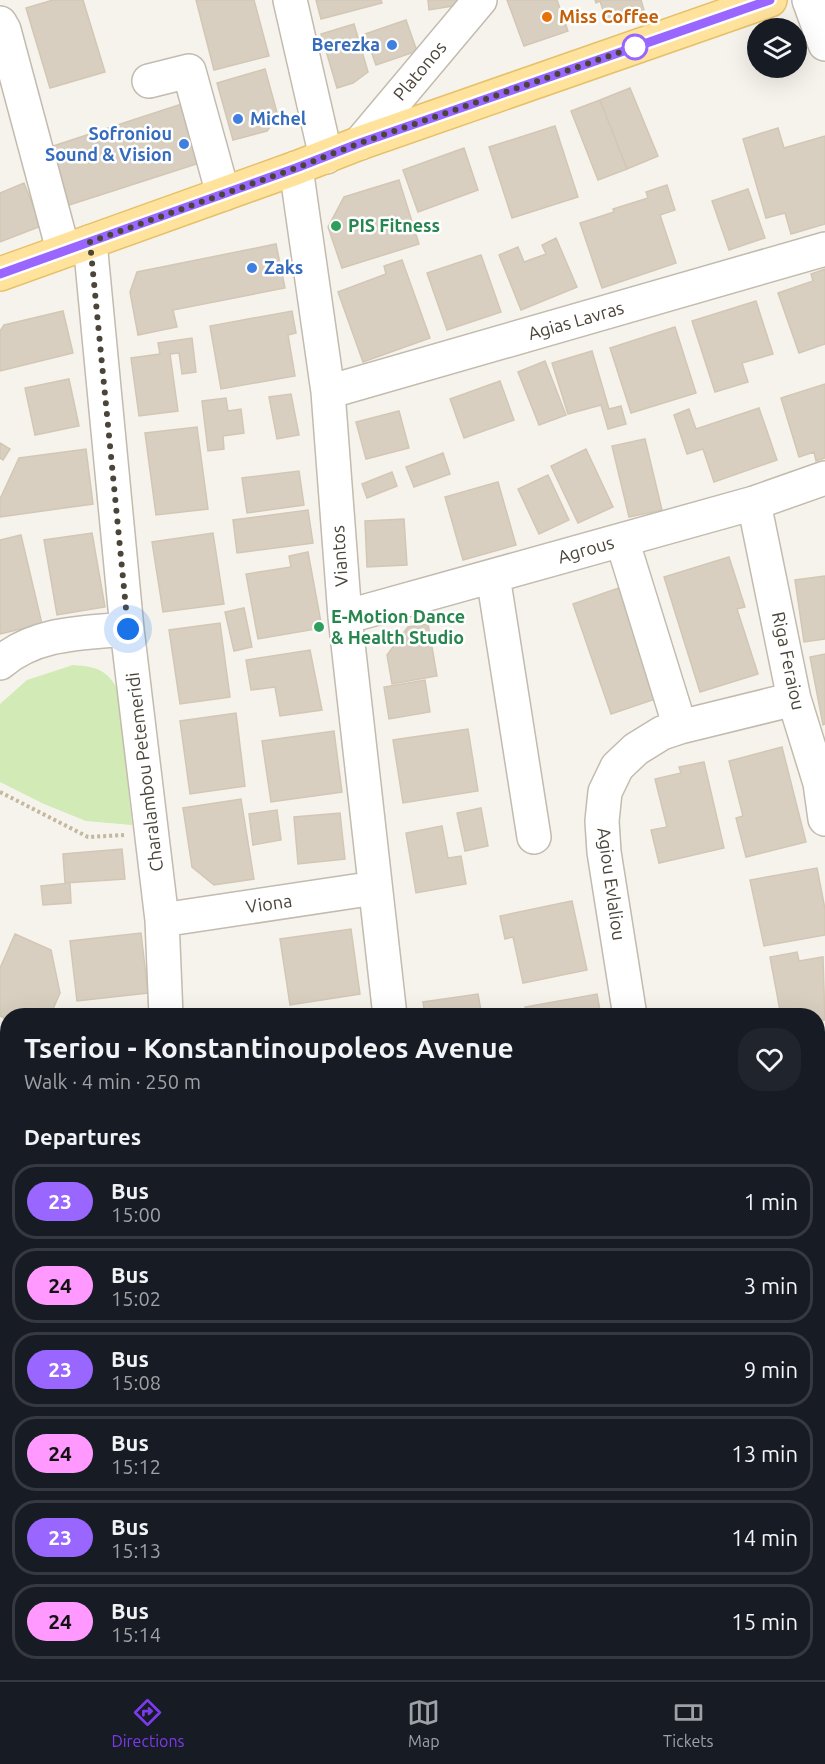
<!DOCTYPE html>
<meta charset="utf-8">
<style>
body{margin:0;font-family:Ubuntu,sans-serif;background:#20242c;color:#f1f3f6;height:100vh;display:flex;flex-direction:column;font-size:22px;white-space:nowrap}
*{box-sizing:border-box;margin:0}
p{font-size:20px;color:#9ea1a6}
.icon{flex:none;width:33px;height:33px;fill:none;stroke:currentColor;stroke-width:2;stroke-linecap:round;stroke-linejoin:round}
.map{position:relative;flex:1;overflow:hidden}
.panel{position:absolute;left:0px;top:1008px;width:825px;height:672px;display:flex;flex-direction:column;background:#171b24;border-radius:24px 24px 0 0;box-shadow:0 6px 24px #0002}
.panel>*{flex:none}
.badge{padding:0 12px;border-radius:20px;font-size:21px;line-height:39px}
.buttons{position:absolute;left:747px;top:18px;display:grid;gap:12px}
.buttons a{display:grid;place-items:center;width:60px;height:60px;border-radius:50%;background:#171b24;box-shadow:0 6px 24px #0002;font-size:30px}
.you{position:absolute;width:30px;height:30px;margin:-15px;border:4px solid #fff;border-radius:50%;background:#1a73e8;box-shadow:0 0 0 9px #1a73e833}
.map>.badge{position:absolute;translate:-50% -50%;box-shadow:0 0 0 3px #fff}
h2{padding:0 24px;font-size:22px;line-height:54px}
.round{display:grid;place-items:center;flex:none;width:63px;height:63px;border-radius:24px;background:#20242c}
.head{display:flex;align-items:center;justify-content:space-between;height:102px;padding:0 24px}
h1{font-size:28px;font-weight:700;line-height:45px}
ul{padding:0;list-style:none}
li{display:flex;align-items:center;gap:18px;height:75px;margin:0 12px 9px;padding:0 12px;border:3px solid #363941;border-radius:24px}
li div{flex:1}
li b{display:block;font-size:22px}
li em{font-style:normal}
li .badge{min-width:66px;font-weight:700;text-align:center}
.tabs{display:flex;justify-content:space-around;align-items:center;height:84px;border-top:2px solid #363941;background:#171b24;font-size:16px;color:#9ea1a6}
.tabs a{display:grid;justify-items:center;gap:3px}
.tabs .on{color:#7c3aed}
.map>svg:first-child{display:block}
.green{fill:#d2eab5}
.building{fill:#d8cfc1;stroke:#d3c7b4;stroke-width:1.5}
.lines{fill:none;stroke-linecap:round;stroke-linejoin:round}
.minor-casing{stroke:#c2bbae;stroke-width:36}
.major-casing{stroke:#e6c16a;stroke-width:36}
.path{stroke:#c4b79f;stroke-width:4;stroke-dasharray:3 3;stroke-linecap:butt}
.minor{stroke:#fff;stroke-width:33}
.major{stroke:#ffe39c;stroke-width:33}
.line-casing{stroke:#fff;stroke-width:14}
.line{stroke:#96f;stroke-width:9}
.walk{stroke:#4b4439;stroke-width:6;stroke-dasharray:0 10.8}
.food-dot{fill:#e8710a;stroke:#fff;stroke-width:2}
.shop-dot{fill:#3f7fe0;stroke:#fff;stroke-width:2}
.stop-dot{fill:#fff;stroke:#96f;stroke-width:3}
.leisure-dot{fill:#2e9e5b;stroke:#fff;stroke-width:2}
.labels{text-anchor:middle;stroke-width:5;stroke-linejoin:round;paint-order:stroke}
.food-label{font-size:18px;font-weight:bold;fill:#c56008;stroke:#fff;text-anchor:start}
.shop-label{font-size:18px;font-weight:bold;fill:#366cbe;stroke:#fff;text-anchor:end}
.street-label{font-size:18px;fill:#4b4439;stroke:#fff}
.leisure-label{font-size:18px;font-weight:bold;fill:#27864d;stroke:#fff;text-anchor:start}
</style>
<div class="map">
<svg width="825" height="1680" viewBox="0 0 825 1680">
<rect width="100%" height="100%" fill="#f6f3ec"/>
<!-- green -->
<path class="green" d="M73 665C97 667 106 669 118 690L132 825 86 821 44 804 0 782V704L27 680Z"/>
<!-- building -->
<path class="building" d="M53 0H83L105 72 50 88 26 8Z
M196 0H254L269 56 214 70Z
M316 0H381L382 3 321 19Z
M428 0H458L453 6 429 10Z
M507 0H557L568 31 524 46Z
M595 0H641L644 10 607 22 600 1 596 3Z
M406 20 417 51 376 65 365 34Z
M354 24 368 72 353 83 337 88 321 34Z
M265 69 278 116 267 131 233 140 217 83Z
M630 88 658 156 627 169 600 100Z
M194 100 212 159 66 206 47 148Z
M600 100 627 169 598 180 571 111Z
M555 126 578 197 512 218 489 147Z
M778 128 784 148 825 136V224L791 234 785 213 766 218 743 139Z
M464 148 478 190 418 212 403 170Z
M399 180 419 244 342 268 328 227 344 197Z
M24 183 41 226 0 242V193Z
M667 185 675 210 660 215 676 263 602 288 580 223 614 212 613 209 648 198 646 192Z
M748 189 765 238 729 250 712 201Z
M556 238 577 287 521 310 499 255 518 247 524 262 546 254 542 245Z
M276 244 285 288 173 310 177 327 138 335 130 292 137 272Z
M481 255 501 312 447 330 427 273Z
M402 260 430 338 363 362 338 292 386 274 384 266Z
M825 269V344L799 353 778 293 813 281 811 274Z
M756 301 773 354 742 363 748 382 715 392 692 321Z
M63 311 73 353 0 371V331L4 325Z
M292 311 296 333 288 335 295 376 221 389 210 326Z
M675 327 696 393 631 413 610 348Z
M192 338 196 372 182 374 179 353 170 354 178 411 139 416 131 358 160 354 158 343Z
M592 351 609 409 621 406 626 424 608 429 601 405 568 414 552 363Z
M545 361 566 415 539 425 518 372Z
M69 379 79 426 35 435 25 388Z
M500 381 514 420 464 438 450 399Z
M825 384V458L816 461 814 452 799 457 781 398Z
M291 394 299 435 277 439 269 397Z
M226 398 228 411 241 409 244 433 223 436 224 449 208 451 202 401Z
M759 408 777 460 714 482 703 449 687 454 674 415 689 409 696 429Z
M399 411 409 448 366 459 356 422Z
M197 427 208 509 156 515 145 433Z
M645 439 662 510 629 517 612 446Z
M0 443 10 449 3 460 0 458Z
M86 449 93 504 0 517V499L19 458Z
M586 449 613 507 578 523 551 466Z
M443 453 450 474 414 487 406 467Z
M299 471 304 505 247 513 242 478Z
M392 472 397 486 367 498 362 484Z
M548 475 569 520 539 534 518 489Z
M498 482 516 545 463 560 445 497Z
M308 510 313 543 237 553 233 520Z
M404 519 407 565 367 567 365 521Z
M92 533 105 607 57 615 44 540Z
M213 533 224 604 163 612 152 542Z
M21 535 42 624 0 634V540Z
M308 552 322 628 258 639 246 574 291 567 289 556Z
M729 557 745 607 737 609 758 674 700 692 664 577Z
M825 576V639L804 642 795 580Z
M630 584 667 695 611 714 573 604Z
M244 608 252 647 234 651 225 612Z
M220 623 230 697 180 704 169 630Z
M428 624 437 676 392 684 387 655 408 627Z
M310 650 322 710 280 716 275 687 251 690 246 660Z
M825 654V724L823 725 810 657Z
M425 680 430 712 389 719 384 687Z
M236 713 245 786 190 794 180 721Z
M468 729 478 791 403 803 393 740Z
M334 731 342 792 271 802 262 741Z
M782 747 806 842 746 857 736 818 743 816 729 761Z
M704 762 724 848 659 863 651 830 667 827 655 779 681 773 679 767Z
M241 799 254 879 214 885 192 867 183 808Z
M481 808 488 846 465 851 457 813Z
M277 810 281 840 253 845 249 814Z
M340 813 345 859 298 864 294 817Z
M442 826 448 858 461 856 466 884 416 893 406 833Z
M122 849 125 879 65 883 63 854Z
M817 868 825 909V935L764 946 750 880Z
M70 883 71 903 43 905 41 886Z
M572 901 587 970 523 983 513 937 505 939 500 916Z
M351 929 360 994 290 1005 280 939Z
M141 933 148 993 77 1001 70 941Z
M15 934 51 950 60 993 50 1016H8V1020L0 1016V968Z
M797 952 799 961 823 957 825 1020 818 1021V1016H781L770 957Z
M478 994 482 1016H425L423 1002Z
M597 994 601 1016H527L525 1007Z
M825 1070V1102L818 1103V1072Z
M825 1154V1222L818 1223V1155Z
M825 1327V1368L818 1369V1329Z
M8 1423V1440L0 1434Z
M825 1487V1514L818 1515V1488Z
M7 1575 8 1629 0 1637V1583Z
M185 1672H229L221 1680H192Z
M280 1672H334L341 1680H281L277 1676Z
M559 1672H619L620 1680H573L572 1674 559 1675Z
M638 1672H698L699 1680H639Z"/>
<g class="lines">
<defs>
<path id="minor" d="M290 0 326 157
M809 0 825 44
M0 23 4 30 63 250
M149 81 189 71 223 194
M360 143 480 0
M296 168 328 392 345 617 390 1016
M90 242 127 629 162 920 166 1016
M328 392 825 249
M754 503 794 699 820 783 825 819
M622 540 680 727
M493 576 534 837
M345 617 754 503 825 478
M0 663C36 632 83 633 127 629
M162 920 375 888
M630 1016 604 852 602 821 605 792 617 767 636 749 662 733 680 727 794 699
M0 1056 8 1060
M0 1400 8 1389
M818 1472 825 1471
M0 1487 8 1497
M144 1672 150 1680"/>
<path id="major" d="M0 274 296 168 360 143 770 0
M0 1282 8 1286
M0 1324 8 1328
M374 1672 381 1680
M430 1672 437 1680"/>
</defs>
<!-- minor casing -->
<use href="#minor" class="minor-casing"/>
<!-- major casing -->
<use href="#major" class="major-casing"/>
<!-- path -->
<path class="path" d="M0 792 88 837 124 835
M818 1133 825 1132
M717 1672 718 1680"/>
<!-- minor -->
<use href="#minor" class="minor"/>
<!-- major -->
<use href="#major" class="major"/>
</g>
<g class="lines">
<defs>
<path id="line" d="M0 274 296 168 360 143 770 0"/>
</defs>
<!-- line casing -->
<use href="#line" class="line-casing"/>
<!-- line -->
<use href="#line" class="line"/>
<!-- walk -->
<path class="walk" d="M128 629 90 242 296 168 360 143 635 47"/>
</g>
<!-- markers -->
<circle class="food-dot" cx="547" cy="17" r="6"/>
<g class="shop-dot">
<circle cx="392" cy="45" r="6"/>
<circle cx="238" cy="119" r="6"/>
<circle cx="184" cy="144" r="6"/>
<circle cx="252" cy="268" r="6"/>
</g>
<circle class="stop-dot" cx="635" cy="47" r="12"/>
<g class="leisure-dot">
<circle cx="336" cy="226" r="6"/>
<circle cx="319" cy="627" r="6"/>
</g>
<g class="labels">
<!-- food labels -->
<g class="food-label">
<text x="559" y="23">Miss Coffee</text>
</g>
<!-- shop labels -->
<g class="shop-label">
<text x="380" y="51">Berezka</text>
<text x="250" y="125" text-anchor="start">Michel</text>
<text x="172" y="140">Sofroniou<tspan x="172" dy="21">Sound &amp; Vision</tspan></text>
<text x="264" y="274" text-anchor="start">Zaks</text>
</g>
<!-- street labels -->
<g class="street-label">
<text transform="translate(420 71) rotate(-50)" y="6">Platonos</text>
<text transform="translate(576 321) rotate(-16)" y="6">Agias Lavras</text>
<text transform="translate(586 550) rotate(-16)" y="6">Agrous</text>
<text transform="translate(340 556) rotate(-94)" y="6">Viantos</text>
<text transform="translate(788 661) rotate(78)" y="6">Riga Feraiou</text>
<text transform="translate(145 772) rotate(-97)" y="6">Charalambou Petemeridi</text>
<text transform="translate(611 884) rotate(82)" y="6">Agiou Evlaliou</text>
<text transform="translate(269 904) rotate(-8)" y="6">Viona</text>
</g>
<!-- leisure labels -->
<g class="leisure-label">
<text x="348" y="232">PIS Fitness</text>
<text x="331" y="623">E-Motion Dance<tspan x="331" dy="21">&amp; Health Studio</tspan></text>
</g>
</g>
</svg>
<div class="buttons">
<a><svg class="icon" aria-label="layers" viewBox="0 0 24 24"><path d="M12 4l9 5-9 5-9-5zM3 14l9 5 9-5"/></svg></a>
</div>
<div class="you" style="left:128px;top:629px"></div>
<section class="panel">
<div class="head"><div><h1>Tseriou - Konstantinoupoleos Avenue</h1><p>Walk · 4 min · 250 m</p></div><a class="round"><svg class="icon" aria-label="heart" viewBox="0 0 24 24"><path d="M12 20l-8-8c-3-5 5-10 8-4 3-6 11-1 8 4z"/></svg></a></div>
<h2>Departures</h2>
<ul>
<li><span class="badge" style="background:#96f;color:#fff">23</span><div><b>Bus</b><p>15:00</p></div><em>1 min</em></li>
<li><span class="badge" style="background:#f9f;color:#111">24</span><div><b>Bus</b><p>15:02</p></div><em>3 min</em></li>
<li><span class="badge" style="background:#96f;color:#fff">23</span><div><b>Bus</b><p>15:08</p></div><em>9 min</em></li>
<li><span class="badge" style="background:#f9f;color:#111">24</span><div><b>Bus</b><p>15:12</p></div><em>13 min</em></li>
<li><span class="badge" style="background:#96f;color:#fff">23</span><div><b>Bus</b><p>15:13</p></div><em>14 min</em></li>
<li><span class="badge" style="background:#f9f;color:#111">24</span><div><b>Bus</b><p>15:14</p></div><em>15 min</em></li>
</ul>
</section>
</div>
<nav class="tabs">
<a class="on"><svg class="icon" aria-label="directions" viewBox="0 0 24 24"><path d="M12 3l9 9-9 9-9-9zM9 14v-3h6M13 9l2 2-2 2"/></svg>Directions</a>
<a><svg class="icon" aria-label="map" viewBox="0 0 24 24"><path d="M3 6l6-2 6 2 6-2v14l-6 2-6-2-6 2zM9 4v14M15 6v14"/></svg>Map</a>
<a><svg class="icon" aria-label="tickets" viewBox="0 0 24 24"><path d="M3 7h18v10H3zM15 7v10"/></svg>Tickets</a>
</nav>
